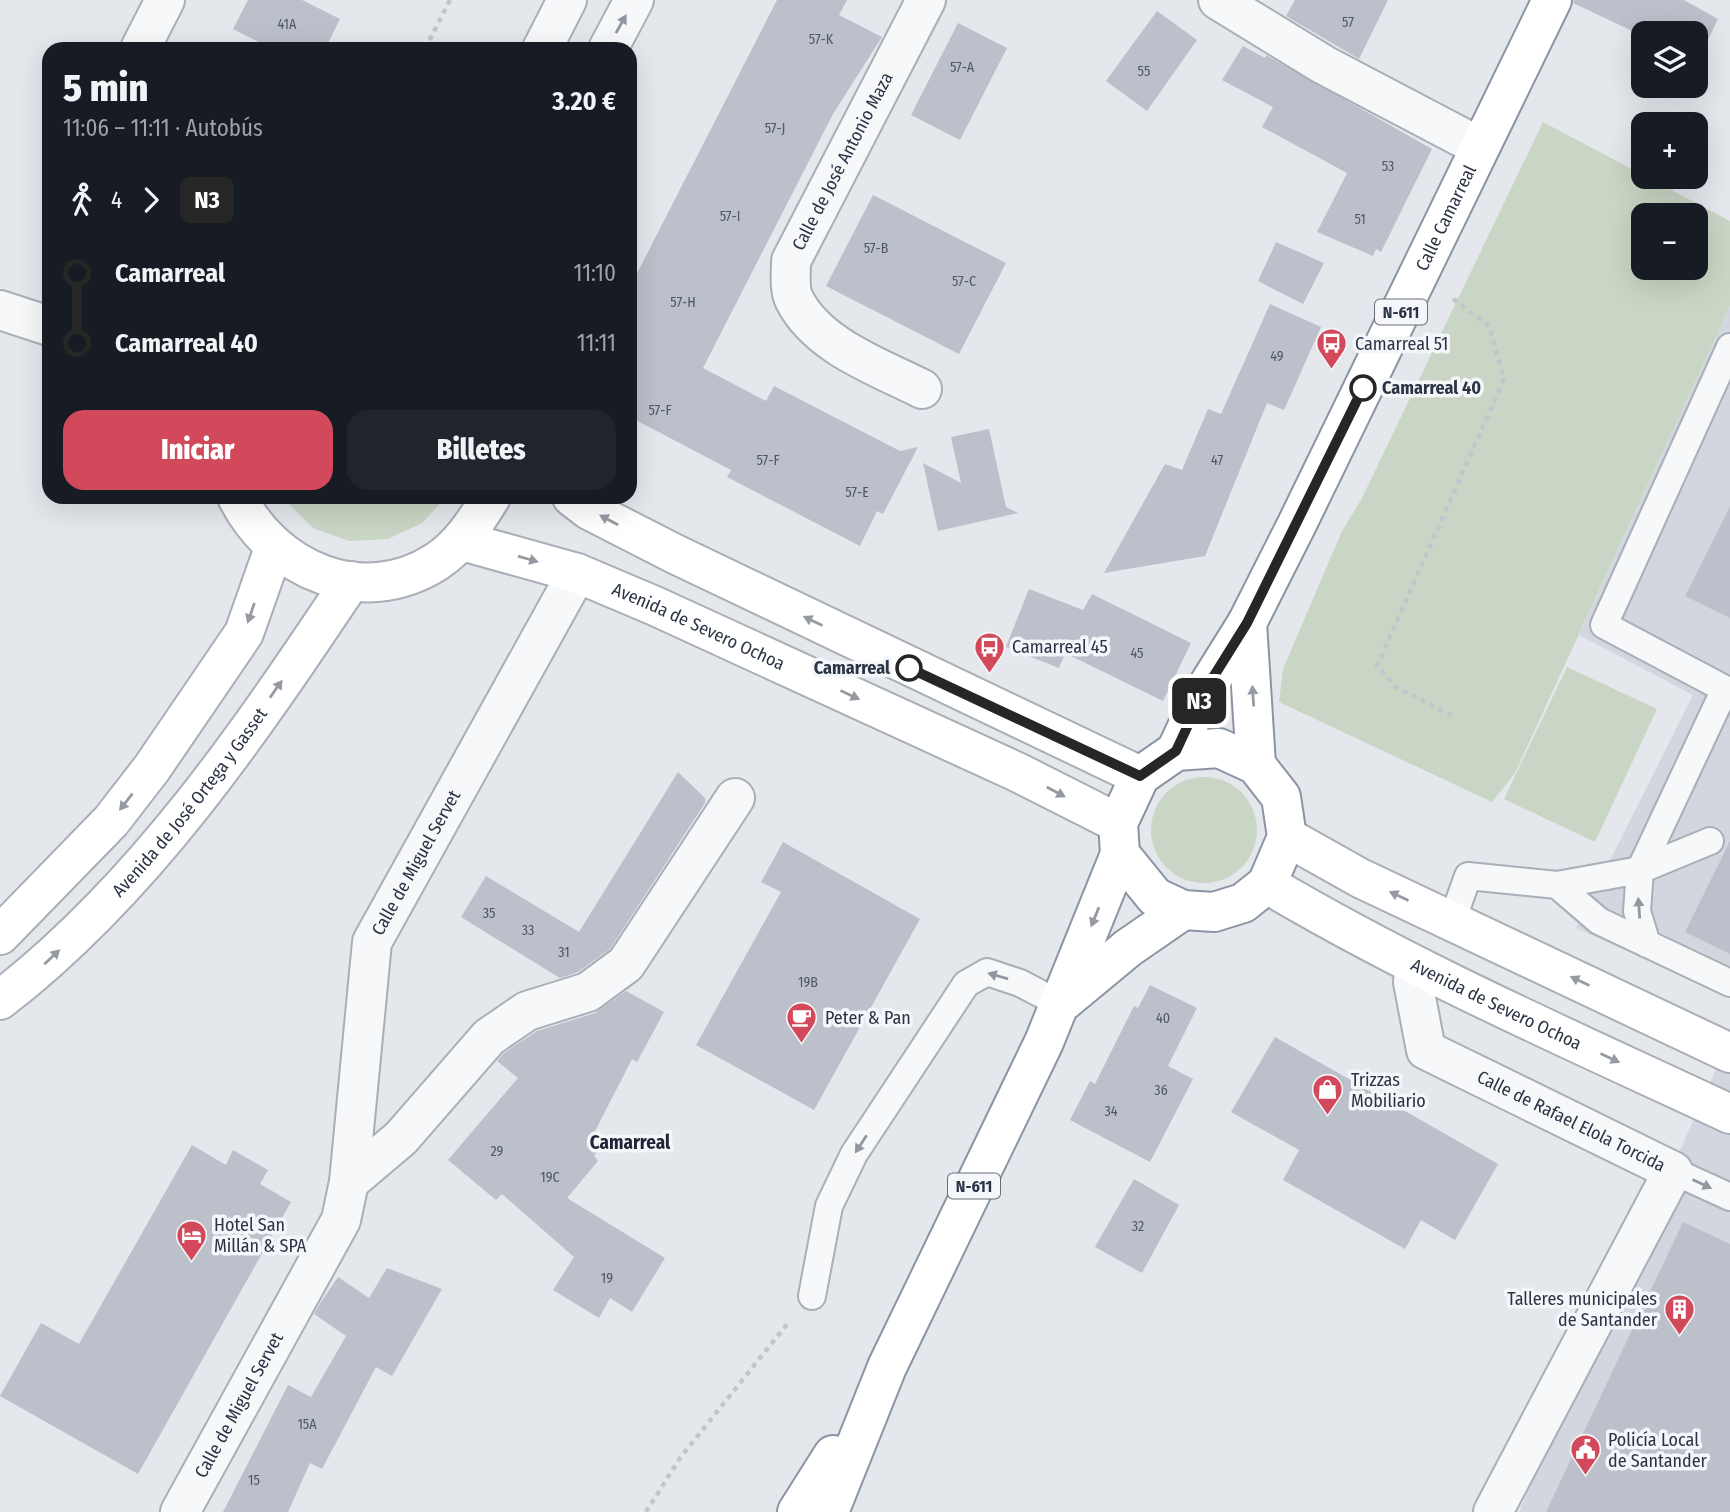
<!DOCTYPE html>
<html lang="es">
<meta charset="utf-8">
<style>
body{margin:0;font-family:"Fira Sans Condensed",sans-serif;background:#20242c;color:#f1f3f6;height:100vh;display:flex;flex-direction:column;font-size:26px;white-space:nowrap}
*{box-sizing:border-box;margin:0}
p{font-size:23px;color:#9ea1a6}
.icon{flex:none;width:38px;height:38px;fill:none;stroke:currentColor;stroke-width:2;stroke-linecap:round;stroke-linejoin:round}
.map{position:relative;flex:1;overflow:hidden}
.sheet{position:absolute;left:42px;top:42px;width:595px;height:462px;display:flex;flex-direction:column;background:#171b24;border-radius:21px;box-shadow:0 7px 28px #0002}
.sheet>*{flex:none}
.badge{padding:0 14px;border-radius:10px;font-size:24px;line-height:46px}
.controls{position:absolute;left:1631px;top:21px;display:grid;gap:14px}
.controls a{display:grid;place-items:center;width:77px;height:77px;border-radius:14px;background:#171b24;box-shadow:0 7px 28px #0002;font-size:35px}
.map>.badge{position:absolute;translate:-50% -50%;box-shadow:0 0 0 4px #fff}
.legs{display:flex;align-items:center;gap:10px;height:77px;padding:0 21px;font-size:23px}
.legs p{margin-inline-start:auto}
.summary{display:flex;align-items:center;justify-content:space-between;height:119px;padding:0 21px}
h1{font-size:38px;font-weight:800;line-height:52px}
.cta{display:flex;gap:14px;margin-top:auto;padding:14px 21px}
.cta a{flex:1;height:80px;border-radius:21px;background:#d1495b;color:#fff;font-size:28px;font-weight:800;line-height:80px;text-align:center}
.cta a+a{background:#20242c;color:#f1f3f6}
ul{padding:0 21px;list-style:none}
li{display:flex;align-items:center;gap:24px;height:70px;font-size:26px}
li i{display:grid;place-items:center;width:10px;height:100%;margin:0 9px;background:currentColor}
li i::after{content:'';width:18px;height:18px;margin:-9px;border:5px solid;border-radius:50%;background:#171b24}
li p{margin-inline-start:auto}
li:first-child i{background:linear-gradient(#0000 50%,currentColor 0)}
li:last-child i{background:linear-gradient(currentColor 50%,#0000 0)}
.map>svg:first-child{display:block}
.built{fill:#d2d6de}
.green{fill:#c9d6c5;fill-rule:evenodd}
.building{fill:#bbc0ca}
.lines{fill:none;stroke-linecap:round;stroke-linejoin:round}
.service-casing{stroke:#a9aeb7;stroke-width:30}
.minor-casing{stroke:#a9aeb7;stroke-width:42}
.secondary-casing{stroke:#a9aeb7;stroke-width:42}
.trunk-casing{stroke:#8b94a3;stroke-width:42}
.path{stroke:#c2c5cb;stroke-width:4.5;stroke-dasharray:5 5;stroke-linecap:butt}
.service{stroke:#f7f8fa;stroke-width:26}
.minor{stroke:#f7f8fa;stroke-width:38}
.secondary{stroke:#fff;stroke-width:38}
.trunk{stroke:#fff;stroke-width:38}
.oneway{fill:#9196a0}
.oneway2{fill:#959aa2}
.line-1-casing{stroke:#fff;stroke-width:16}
.line-1{stroke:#262626;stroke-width:10}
.stop-1-dot{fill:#fff;stroke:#262626;stroke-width:3.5}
.labels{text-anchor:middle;stroke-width:7;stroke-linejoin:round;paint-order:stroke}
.number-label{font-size:14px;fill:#4f5766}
.shield{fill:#f4f6f9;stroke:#676e7b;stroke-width:2}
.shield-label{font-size:16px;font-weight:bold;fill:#2b3445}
.street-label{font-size:18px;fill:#2b3445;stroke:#f4f6f9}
.poi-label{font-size:18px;fill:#2b3445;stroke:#f4f6f9;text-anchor:start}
.stop-label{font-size:18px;font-weight:bold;fill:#2b3445;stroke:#f4f6f9;text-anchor:start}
.neighbourhood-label{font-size:19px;font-weight:bold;fill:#1d2536;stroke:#f4f6f9}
</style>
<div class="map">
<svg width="1730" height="1512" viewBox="0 0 1730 1512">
<rect width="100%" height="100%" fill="#e4e7ec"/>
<!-- built -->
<path class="built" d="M1730 306V998L1576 928 1693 695 1579 635Z
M1730 1038V1512H1519Z"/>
<!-- green -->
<path class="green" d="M1543 122 1730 221V306L1515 773 1492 802 1279 702 1283 669 1342 531 1361 500ZM1643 215H1696V268H1643Z
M282 497H446L422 523 388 539 349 541 313 528Z
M1567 667 1657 709 1595 842 1504 799Z
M1151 830a53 53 0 1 1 106 0a53 53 0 1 1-106 0Z"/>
<!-- building -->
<path class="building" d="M248 0H302L340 19 325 49H272L233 29Z
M777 0H847L839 15 882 37 833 114 703 368 766 401 774 386 900 451 918 447 883 514 877 511 860 546 727 477 731 470 630 417V287Z
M1295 0H1388L1359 59 1286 16Z
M1574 0H1684L1718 19 1698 61 1696 33H1643V36L1573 3Z
M1157 11 1197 40 1147 111 1106 81Z
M958 23 1007 48 960 140 911 115Z
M1243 46 1265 58 1266 55 1432 149 1381 252 1376 249 1373 256 1317 232 1347 173 1262 127 1273 107 1222 80Z
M873 195 1006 263 959 354 826 286Z
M1276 242 1324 263 1303 304 1258 281Z
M1270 304 1321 327 1284 410 1267 403 1205 556 1104 573 1165 464 1182 470 1208 409 1221 414Z
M989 429 1006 507 1018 513 938 531 923 463 961 483 951 437Z
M1730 506V618L1685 596Z
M1029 589 1083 610 1092 594 1191 643 1163 701 1065 653 1059 668 1006 647Z
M678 772 705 798V803L610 949 578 972 560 978 461 917 486 876 579 932Z
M1730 841V954L1685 932Z
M783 842 920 919 814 1110 696 1045 781 892 761 882Z
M1150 985 1197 1008 1168 1066 1193 1079 1150 1162 1070 1120 1090 1081 1095 1084 1134 1006 1138 1008Z
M626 991 664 1012 637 1062 632 1059 592 1137 602 1145 594 1156 598 1161 567 1198 665 1258 632 1312 610 1298 599 1318 553 1290 574 1257 502 1194 496 1200 448 1160 518 1078 497 1061 504 1053 537 1031 595 1013Z
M1275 1037 1498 1164 1455 1240 1421 1220 1405 1249 1283 1180 1299 1150 1231 1112Z
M192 1145 226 1165 233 1150 268 1170 260 1184 291 1202 138 1474 0 1396 41 1323 79 1344Z
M1134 1179 1179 1205 1142 1273 1095 1247Z
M1683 1222 1730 1244V1512H1546Z
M387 1268 442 1289 392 1376 376 1367 322 1469 310 1463 288 1512H223L288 1385 311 1397 346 1336 314 1314 321 1302 338 1277 369 1298Z"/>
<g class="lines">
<defs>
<path id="service" d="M1557 885 1599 921 1730 983
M1452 921 1468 876 1557 885 1640 870 1710 841
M1647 944 1637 911 1640 870 1725 689 1604 625 1730 347
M1673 1171 1730 1197
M812 1296 829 1206 854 1154 966 984 987 972 1020 983 1060 1004"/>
<g id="minor">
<path d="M1218 0 1324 65 1480 147"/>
<path d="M140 49 165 0"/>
<path d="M542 49 567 0"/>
<path d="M608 49 634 0"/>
<path d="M0 310 49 326"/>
<path id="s1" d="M922 389C879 367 817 346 794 299 789 289 791 272 791 261L926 0"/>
<path id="s2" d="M1414 965 1413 982 1426 1050 1673 1171 1493 1512"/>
<path d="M349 1182 401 1138 489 1037 527 1011 588 992 626 964 735 798"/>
<path id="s3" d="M180 1512 341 1220 349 1182 372 942 577 573"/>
</g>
<g id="secondary">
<path d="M237 497C274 570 362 609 436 562 461 546 476 521 491 497"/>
<path d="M572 497 589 510 675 554 1140 776"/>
<path id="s4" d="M462 541 577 573 655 606 1017 772 1118 823"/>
<path d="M1287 837 1360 878 1730 1053"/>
<path id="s5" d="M1267 884C1415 972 1574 1041 1730 1114"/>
<path d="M0 935 111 821 152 768 244 633 274 548"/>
<path id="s6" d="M0 1000C145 888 250 732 351 581"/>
</g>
<g id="trunk">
<path d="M1247 623 1256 765"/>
<path d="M1219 748 1256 765 1281 797 1287 837 1267 884 1243 903 1214 912 1183 910 1155 897 1120 854 1118 823 1140 776 1176 751Z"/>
<path id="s7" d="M1176 751 1202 695 1247 623 1297 524 1552 0"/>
<path d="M1064 1001 1128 948 1183 910"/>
<path d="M797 1512 833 1455"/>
<path d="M829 1512 887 1367 1044 1042 1120 854"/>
</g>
</defs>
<!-- service casing -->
<use href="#service" class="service-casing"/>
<!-- minor casing -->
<use href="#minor" class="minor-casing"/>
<!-- secondary casing -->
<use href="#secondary" class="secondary-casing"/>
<!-- trunk casing -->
<use href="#trunk" class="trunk-casing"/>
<!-- path -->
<path class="path" d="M425 49 450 0
M1453 299 1489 326 1504 379 1377 666 1396 687 1455 717
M646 1512 680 1458 788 1323"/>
<!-- service -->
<use href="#service" class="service"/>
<!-- minor -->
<use href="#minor" class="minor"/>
<!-- secondary -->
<use href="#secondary" class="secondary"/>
<!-- trunk -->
<use href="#trunk" class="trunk"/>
</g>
<!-- one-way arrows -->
<defs><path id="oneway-solid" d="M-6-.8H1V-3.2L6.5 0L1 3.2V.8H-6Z" transform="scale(1.75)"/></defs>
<g class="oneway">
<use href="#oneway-solid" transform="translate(621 24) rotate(-61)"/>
<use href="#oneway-solid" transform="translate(1639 908) rotate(-94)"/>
<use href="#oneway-solid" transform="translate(998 976) rotate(-164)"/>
<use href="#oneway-solid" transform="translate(861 1144) rotate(123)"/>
<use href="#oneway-solid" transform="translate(1702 1184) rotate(25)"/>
</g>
<g class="oneway2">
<use href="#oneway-solid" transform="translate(609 520) rotate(-152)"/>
<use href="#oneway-solid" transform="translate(528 559) rotate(16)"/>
<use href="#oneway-solid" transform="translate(251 613) rotate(109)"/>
<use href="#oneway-solid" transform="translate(813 621) rotate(-154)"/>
<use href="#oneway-solid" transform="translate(276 689) rotate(-55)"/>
<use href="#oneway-solid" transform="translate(850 695) rotate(25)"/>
<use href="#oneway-solid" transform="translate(1253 696) rotate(-94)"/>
<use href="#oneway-solid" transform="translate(1056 792) rotate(28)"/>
<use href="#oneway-solid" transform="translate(126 802) rotate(128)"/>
<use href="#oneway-solid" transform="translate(1399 896) rotate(-155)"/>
<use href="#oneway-solid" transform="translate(1095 917) rotate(112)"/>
<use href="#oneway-solid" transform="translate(52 957) rotate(-43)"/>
<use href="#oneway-solid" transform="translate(1580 981) rotate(-155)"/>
<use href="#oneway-solid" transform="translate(1610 1058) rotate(25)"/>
</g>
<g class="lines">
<defs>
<path id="line-1" d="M909 668 1140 776 1176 751 1202 695 1247 623 1363 388"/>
</defs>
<!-- line-1 casing -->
<use href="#line-1" class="line-1-casing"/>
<!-- line-1 -->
<use href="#line-1" class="line-1"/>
</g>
<!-- icons -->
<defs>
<symbol id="bus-pin" viewBox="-11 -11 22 30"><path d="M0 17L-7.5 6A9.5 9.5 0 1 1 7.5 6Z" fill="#d1495b" stroke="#f4f6f9"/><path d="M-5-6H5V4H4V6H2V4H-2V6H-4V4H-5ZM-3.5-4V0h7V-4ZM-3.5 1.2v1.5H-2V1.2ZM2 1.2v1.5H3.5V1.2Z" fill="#fff"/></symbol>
<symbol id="cafe-pin" viewBox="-11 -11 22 30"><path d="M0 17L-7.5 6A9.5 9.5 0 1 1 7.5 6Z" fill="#d1495b" stroke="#f4f6f9"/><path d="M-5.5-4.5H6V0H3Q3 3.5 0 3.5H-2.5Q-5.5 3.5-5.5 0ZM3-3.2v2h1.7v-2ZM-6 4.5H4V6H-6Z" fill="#fff"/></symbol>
<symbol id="shop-pin" viewBox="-11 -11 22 30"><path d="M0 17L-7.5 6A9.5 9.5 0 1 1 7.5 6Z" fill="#d1495b" stroke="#f4f6f9"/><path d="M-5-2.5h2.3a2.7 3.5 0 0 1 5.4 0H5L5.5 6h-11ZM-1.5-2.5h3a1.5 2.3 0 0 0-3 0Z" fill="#fff"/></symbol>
<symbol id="hotel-pin" viewBox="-11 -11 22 30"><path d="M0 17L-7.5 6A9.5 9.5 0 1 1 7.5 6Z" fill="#d1495b" stroke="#f4f6f9"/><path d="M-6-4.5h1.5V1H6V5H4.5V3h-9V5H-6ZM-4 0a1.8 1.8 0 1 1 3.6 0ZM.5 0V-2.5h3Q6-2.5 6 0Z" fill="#fff"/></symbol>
<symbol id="building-pin" viewBox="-11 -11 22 30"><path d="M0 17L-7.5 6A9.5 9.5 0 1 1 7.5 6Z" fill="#d1495b" stroke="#f4f6f9"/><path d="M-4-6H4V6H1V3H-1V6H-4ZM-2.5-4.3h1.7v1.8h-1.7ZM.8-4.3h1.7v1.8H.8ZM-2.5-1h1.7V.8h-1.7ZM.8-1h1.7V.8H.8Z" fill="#fff"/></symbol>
<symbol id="civic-pin" viewBox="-11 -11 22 30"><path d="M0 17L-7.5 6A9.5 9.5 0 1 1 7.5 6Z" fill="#d1495b" stroke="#f4f6f9"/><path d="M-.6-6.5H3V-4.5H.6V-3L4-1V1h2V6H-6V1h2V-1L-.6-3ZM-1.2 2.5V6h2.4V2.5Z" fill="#fff"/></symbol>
</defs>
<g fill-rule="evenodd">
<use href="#bus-pin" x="1314" y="326" width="35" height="47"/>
<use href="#bus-pin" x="972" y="630" width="35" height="47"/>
<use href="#cafe-pin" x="784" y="1000" width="35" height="47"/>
<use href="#shop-pin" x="1310" y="1072" width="35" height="47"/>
<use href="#hotel-pin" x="174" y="1218" width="35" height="47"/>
<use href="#building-pin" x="1662" y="1292" width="35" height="47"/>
<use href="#civic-pin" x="1568" y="1432" width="35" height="47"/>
</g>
<!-- markers -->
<g class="stop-1-dot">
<circle cx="1363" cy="388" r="12"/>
<circle cx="909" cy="668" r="12"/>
</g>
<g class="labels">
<!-- number labels -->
<g class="number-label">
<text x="1348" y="27">57</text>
<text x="287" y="29">41A</text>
<text x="821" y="44">57-K</text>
<text x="962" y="72">57-A</text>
<text x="1144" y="76">55</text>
<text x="775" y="133">57-J</text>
<text x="1388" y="171">53</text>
<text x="730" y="221">57-I</text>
<text x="1360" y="224">51</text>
<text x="876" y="253">57-B</text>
<text x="964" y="286">57-C</text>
<text x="683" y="307">57-H</text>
<text x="1277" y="361">49</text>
<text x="660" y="415">57-F</text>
<text x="768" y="465">57-F</text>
<text x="1217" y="465">47</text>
<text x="857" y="497">57-E</text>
<text x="1137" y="658">45</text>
<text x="489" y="918">35</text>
<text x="528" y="935">33</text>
<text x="564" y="957">31</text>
<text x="808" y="987">19B</text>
<text x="1163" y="1023">40</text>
<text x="1161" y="1095">36</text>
<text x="1111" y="1116">34</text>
<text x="497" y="1156">29</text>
<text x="550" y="1182">19C</text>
<text x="1138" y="1231">32</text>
<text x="607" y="1283">19</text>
<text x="307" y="1429">15A</text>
<text x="254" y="1485">15</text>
</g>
<!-- shield labels -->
<g class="shield">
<rect x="1375" y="299.5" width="52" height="25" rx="5"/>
<rect x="948" y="1173.5" width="52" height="25" rx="5"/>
</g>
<g class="shield-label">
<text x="1401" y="318">N-611</text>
<text x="974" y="1192">N-611</text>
</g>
<!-- street labels -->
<g class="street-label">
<text dy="6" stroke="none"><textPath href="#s1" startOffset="310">Calle de José Antonio Maza</textPath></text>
<text dy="6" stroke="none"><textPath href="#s7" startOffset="598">Calle Camarreal</textPath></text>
<text dy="6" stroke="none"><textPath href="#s4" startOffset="252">Avenida de Severo Ochoa</textPath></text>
<text dy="6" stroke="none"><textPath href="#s6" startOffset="275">Avenida de José Ortega y Gasset</textPath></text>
<text dy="6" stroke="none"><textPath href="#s3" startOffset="704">Calle de Miguel Servet</textPath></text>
<text dy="6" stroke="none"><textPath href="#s5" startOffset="259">Avenida de Severo Ochoa</textPath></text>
<text dy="6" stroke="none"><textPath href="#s2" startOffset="248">Calle de Rafael Elola Torcida</textPath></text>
<text dy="6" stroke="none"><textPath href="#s3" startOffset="122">Calle de Miguel Servet</textPath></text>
</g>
<!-- poi labels -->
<g class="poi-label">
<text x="1355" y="350">Camarreal 51</text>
<text x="1012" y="653">Camarreal 45</text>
<text x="825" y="1024">Peter &amp; Pan</text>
<text x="1351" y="1086">Trizzas<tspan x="1351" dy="21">Mobiliario</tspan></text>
<text x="214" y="1231">Hotel San<tspan x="214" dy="21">Millán &amp; SPA</tspan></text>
<text x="1657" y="1305" text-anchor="end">Talleres municipales<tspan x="1657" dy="21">de Santander</tspan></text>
<text x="1608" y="1446">Policía Local<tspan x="1608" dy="21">de Santander</tspan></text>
</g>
<!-- stop labels -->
<g class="stop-label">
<text x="1382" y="394">Camarreal 40</text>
<text x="890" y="674" text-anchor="end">Camarreal</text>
</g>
<!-- neighbourhood labels -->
<g class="neighbourhood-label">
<text x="630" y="1149">Camarreal</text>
</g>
</g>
</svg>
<div class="controls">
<a><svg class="icon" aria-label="layers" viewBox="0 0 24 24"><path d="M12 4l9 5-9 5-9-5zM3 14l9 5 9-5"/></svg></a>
<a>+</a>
<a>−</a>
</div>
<b class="badge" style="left:1199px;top:701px;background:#262626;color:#fff">N3</b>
<section class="sheet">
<div class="summary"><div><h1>5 min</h1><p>11:06 – 11:11 · Autobús</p></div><b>3.20 €</b></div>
<div class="legs"><svg class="icon" aria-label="walk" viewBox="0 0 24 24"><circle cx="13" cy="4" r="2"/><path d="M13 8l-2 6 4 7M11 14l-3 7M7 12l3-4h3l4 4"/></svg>4<svg class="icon" aria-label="forward" viewBox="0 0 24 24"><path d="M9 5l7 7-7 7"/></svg><b class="badge" style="background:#262626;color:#fff">N3</b></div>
<ul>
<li><i style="color:#262626"></i><b>Camarreal</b><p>11:10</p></li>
<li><i style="color:#262626"></i><b>Camarreal 40</b><p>11:11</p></li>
</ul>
<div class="cta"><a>Iniciar</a><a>Billetes</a></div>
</section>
</div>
